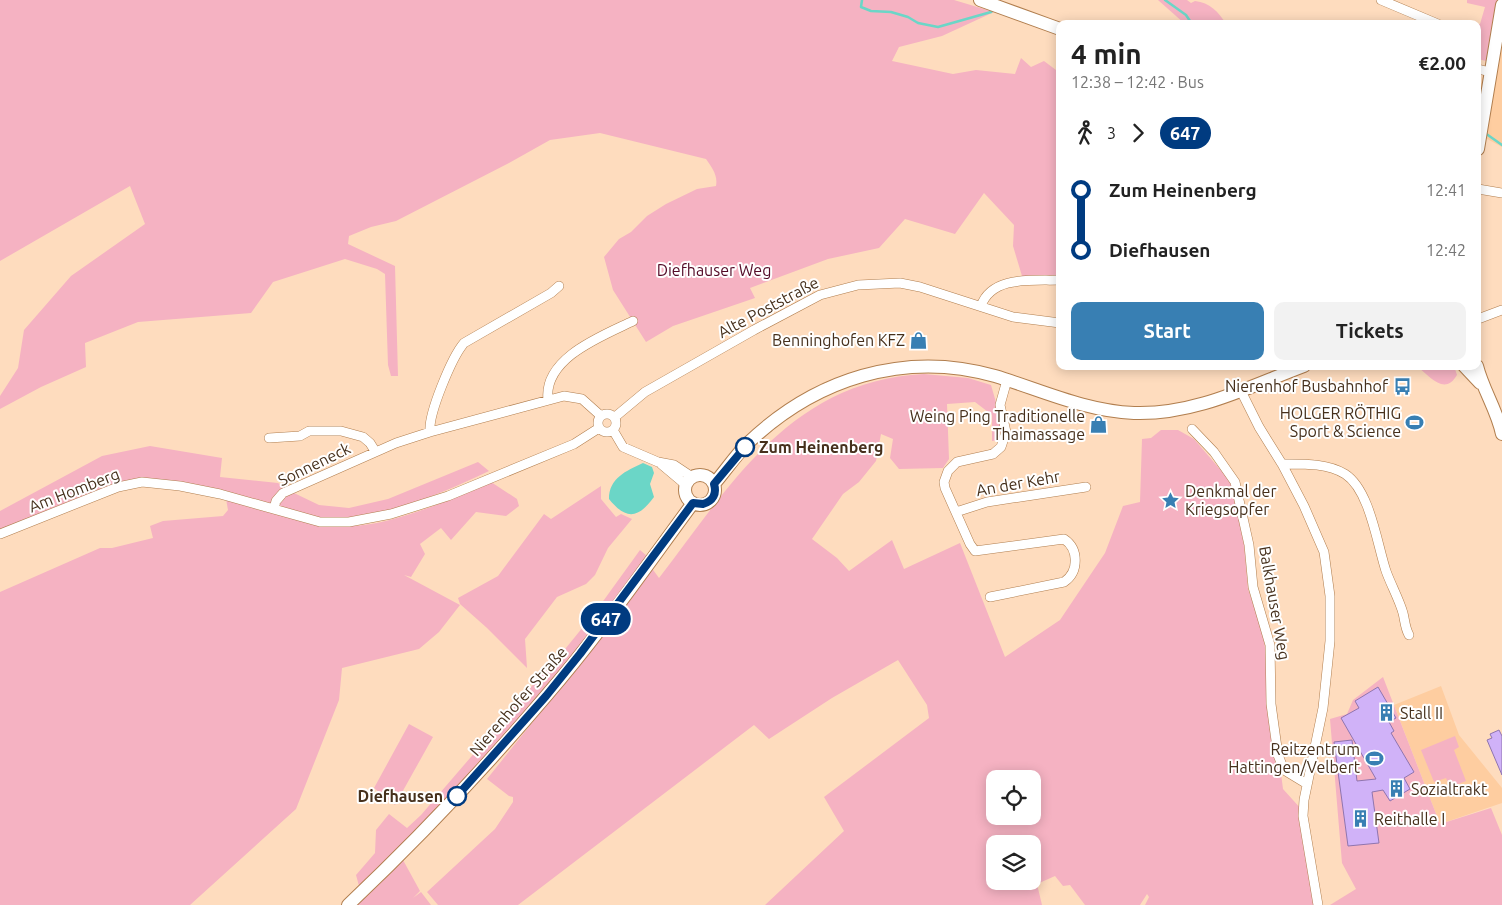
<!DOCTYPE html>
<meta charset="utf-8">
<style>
body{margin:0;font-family:Ubuntu,sans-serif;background:#f2f2f2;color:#222;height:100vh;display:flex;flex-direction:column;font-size:19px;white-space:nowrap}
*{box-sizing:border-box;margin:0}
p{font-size:16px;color:#767676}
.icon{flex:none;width:28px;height:28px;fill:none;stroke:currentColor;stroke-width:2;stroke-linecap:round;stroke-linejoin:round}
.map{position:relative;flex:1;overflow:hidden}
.drawer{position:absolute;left:1056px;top:20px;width:425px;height:350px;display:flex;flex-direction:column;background:#fff;border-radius:10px;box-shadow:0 2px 12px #0003}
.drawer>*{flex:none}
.badge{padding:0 10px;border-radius:16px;font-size:18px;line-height:32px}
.tools{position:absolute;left:986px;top:770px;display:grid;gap:10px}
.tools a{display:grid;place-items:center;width:55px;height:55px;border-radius:10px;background:#fff;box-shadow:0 2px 12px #0003;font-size:25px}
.map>.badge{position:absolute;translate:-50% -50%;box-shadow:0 0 0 2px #fff}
.legs{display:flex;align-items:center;gap:8px;height:55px;padding:0 15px;font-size:16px}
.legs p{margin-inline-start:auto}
.head{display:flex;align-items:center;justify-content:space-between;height:85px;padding:0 15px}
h1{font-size:28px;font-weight:700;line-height:38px}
.button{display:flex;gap:10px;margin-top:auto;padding:10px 15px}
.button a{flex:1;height:58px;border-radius:10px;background:#387fb3;color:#fff;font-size:20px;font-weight:700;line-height:58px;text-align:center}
.button a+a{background:#f2f2f2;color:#222}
ul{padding:0 15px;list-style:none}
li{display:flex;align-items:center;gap:18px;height:60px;font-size:19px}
li i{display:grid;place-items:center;width:8px;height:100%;margin:0 6px;background:currentColor}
li i::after{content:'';width:12px;height:12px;margin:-6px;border:4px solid;border-radius:50%;background:#fff}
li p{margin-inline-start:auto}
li:first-child i{background:linear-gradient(#0000 50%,currentColor 0)}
li:last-child i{background:linear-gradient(currentColor 50%,#0000 0)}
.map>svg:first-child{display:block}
.built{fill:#fecda0}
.green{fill:#f5b2c2;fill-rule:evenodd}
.water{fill:#6bd6c7}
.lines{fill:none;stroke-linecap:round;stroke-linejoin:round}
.stream{stroke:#6bd6c7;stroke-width:2.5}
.building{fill:#d0b2f8;stroke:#8f75af}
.street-casing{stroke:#b17e4e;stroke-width:10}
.secondary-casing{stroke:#b17e4e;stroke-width:14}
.street{stroke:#fff;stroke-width:9}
.secondary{stroke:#fff;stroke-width:12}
.line-1-casing{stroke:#fff;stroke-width:11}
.line-1{stroke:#003b80;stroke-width:8}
.stop-1-dot{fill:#fff;stroke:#003b80;stroke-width:2.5}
.labels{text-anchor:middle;stroke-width:4;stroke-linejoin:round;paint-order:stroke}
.park-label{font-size:16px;fill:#540b27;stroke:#fff}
.street-label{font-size:16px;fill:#46301c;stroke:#fff}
.poi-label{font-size:16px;fill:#46301c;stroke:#fff;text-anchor:end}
.stop-label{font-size:16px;font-weight:bold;fill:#46301c;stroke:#fff;text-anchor:start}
</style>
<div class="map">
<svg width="1502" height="905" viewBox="0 0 1502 905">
<rect width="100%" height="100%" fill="#fedcbe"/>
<!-- built -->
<path class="built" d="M1492 36 1502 37V147L1478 134V97Z
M1441 686 1459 735 1502 788V803L1440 824 1394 705Z"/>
<!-- green -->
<path class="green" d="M0 0H954L994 12 942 36 899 47 892 61 953 74 976 70 1015 74 1021 58 1031 67 1044 61 1060 73V276H1022L1013 246 1014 225 984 193 955 234 905 219 879 248 828 259 750 288 755 298 673 326 646 342 613 290 604 257 619 239 631 232 647 216 666 204 697 189 716 186C718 175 712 168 706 159L600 133 550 140 509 163 396 221 371 227 349 236 348 244 395 266 398 376H391L388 365 385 274 377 269 345 259 273 282 251 313 138 322 85 343 86 367 41 387 0 409V396L18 368 24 330 71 276 145 224 130 186 0 261Z
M1158 0H1187L1191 3 1195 1C1210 3 1218 11 1226 24H1185Z
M1467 0H1498L1486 61 1478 59V25L1480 24 1485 7 1467 3Z
M1417 366H1454L1457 375C1445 396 1430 377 1417 366Z
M924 374 968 378 991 385 1002 423 999 440 992 441V415L975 402 947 404 949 459 943 468 899 469 890 458 893 439 881 434 876 461 859 482 843 494 812 539 837 558 849 571 892 540 904 569 960 543 1005 657 1060 620 1105 553 1123 506 1140 502 1142 439 1151 438 1161 430H1178L1194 439 1231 482 1244 544 1248 589 1263 632 1283 789 1302 810 1316 905H1145L1149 897 1147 894 1140 905H1085L1070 885 1063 886 1055 876 1037 884 1042 905H765L844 831 824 797 929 718 927 705 898 660 832 698 769 739 754 725 518 905H438L427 892 495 829 513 802V797L509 796 487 779 548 703 651 567 659 578C732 483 791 381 924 374ZM995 779H1032V816H995ZM995 844H1032V881H995Z
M150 446 222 458 220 477 278 483 294 493 319 505 349 508 388 499 478 462 489 471C445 492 400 511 351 518 341 519 330 517 321 518 330 520 341 526 351 526 393 525 452 499 491 482L517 499 519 506 506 516 476 512 451 540 441 528 420 544 425 554 411 577 404 575 460 605 439 632 419 649 342 668 339 700 296 809 190 905H0V592L100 548H112L153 538 150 526 163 521 223 516 228 510 226 499 142 480 0 532V511L102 456Z
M601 486V499L616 517 621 514 632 519 608 548 595 575 586 584 557 597 525 639 527 668 487 628 460 604 458 598 498 576 544 514 551 519Z
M640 550 647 556C619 594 592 633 562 669 500 746 431 818 359 886L356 875 375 853 376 830 389 814 407 828 421 815 538 679 557 659 596 611Z
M1383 677 1440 824 1491 808 1502 835V905H1330L1356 889 1342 863 1330 719 1347 714 1353 700Z
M409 724 433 737 395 805 374 788Z
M1455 736 1459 747 1454 750 1466 781 1450 787 1446 778 1434 782 1421 750Z
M403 860 420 891 413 898 421 892 431 905H356Z"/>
<!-- water -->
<path class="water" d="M643 463 652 467 654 473 650 484 654 497C638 519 626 520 609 499 609 478 626 471 643 463Z"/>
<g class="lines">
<!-- stream -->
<path class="stream" d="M862 0 861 7 871 11 891 12 908 17 918 23 938 27 991 12 993 10
M1165 0 1186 15 1192 24
M1485 133 1502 145"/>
</g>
<!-- building -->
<path class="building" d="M1378 687 1396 718 1389 722 1394 731 1391 733 1414 772 1404 778 1410 789 1390 801 1383 790 1372 792 1379 843 1348 846 1334 742 1352 740 1357 781 1376 779 1341 718 1359 708 1355 701Z
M1499 730 1502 736V775L1487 740 1492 738 1490 734Z"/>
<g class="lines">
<defs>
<path id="street" d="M1381 0 1438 24
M1478 69 1490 72
M1478 189 1502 193
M981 306C992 275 1033 281 1060 280
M1478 319 1502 310
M1241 391 1259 427 1282 464 1304 506 1324 552 1330 596V641L1323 708 1304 800 1303 816 1318 905
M548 400C543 358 602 336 633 321
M598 423a9 9 0 1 1 18 0a9 9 0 1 1-18 0Z
M615 417 645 392 754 330 820 295 858 285 900 283 920 287 1013 317 1060 323
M1192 429 1214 452 1235 482 1249 545 1253 587 1270 645 1271 704 1278 755 1284 770 1307 784
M613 430 623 447 658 462 674 465 692 477
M430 432C428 414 452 357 464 343L551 293 559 286
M269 438 300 436 309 431H341L363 437 370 443 375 451
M661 464 686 485
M1282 464C1303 464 1327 463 1345 474 1370 490 1377 544 1386 571 1391 585 1399 599 1403 613 1405 621 1405 628 1409 635
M274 509 276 501 283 493 396 443 430 432 564 396 582 399 601 416
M956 512 987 502 1086 487
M0 534 118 487 142 482 180 486 220 494 320 522H349L391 514 448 496 574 444 599 428
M990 597 1064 582C1079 572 1079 549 1064 539L975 551 970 544 945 488 944 482 948 471 957 462 993 454 1001 447 1006 432 1000 405 1007 380"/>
<path id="secondary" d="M980 0 1060 29
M1478 149 1502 5
M1464 366 1480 383
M1477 366C1483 390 1497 410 1502 434
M685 490a15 15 0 1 1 30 0a15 15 0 1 1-30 0Z
M714 484C726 470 735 456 748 443 815 379 904 350 995 376 1041 390 1085 411 1134 413 1195 415 1248 387 1304 366
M348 905C418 839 484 769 546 696 599 635 645 568 693 503"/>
</defs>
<!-- street casing -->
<use href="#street" class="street-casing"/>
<!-- secondary casing -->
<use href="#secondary" class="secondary-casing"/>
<!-- street -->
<use href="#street" class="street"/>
<!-- secondary -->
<use href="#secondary" class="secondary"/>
</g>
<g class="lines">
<defs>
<path id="line-1" d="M457 796 546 696 580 654 693 503 703 504C713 501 717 494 714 484L745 447"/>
</defs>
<!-- line-1 casing -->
<use href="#line-1" class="line-1-casing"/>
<!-- line-1 -->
<use href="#line-1" class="line-1"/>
</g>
<!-- icons -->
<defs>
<symbol id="shop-bare" viewBox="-9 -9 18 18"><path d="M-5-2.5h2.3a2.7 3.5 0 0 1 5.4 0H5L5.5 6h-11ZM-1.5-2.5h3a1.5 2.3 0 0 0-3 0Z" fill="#387fb3" stroke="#fff" stroke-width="2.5" paint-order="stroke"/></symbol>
<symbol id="bus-bare" viewBox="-9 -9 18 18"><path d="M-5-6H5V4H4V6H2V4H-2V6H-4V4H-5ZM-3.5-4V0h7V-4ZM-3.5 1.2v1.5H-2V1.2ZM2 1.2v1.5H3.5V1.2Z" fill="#387fb3" stroke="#fff" stroke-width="2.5" paint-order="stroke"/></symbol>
<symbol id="stadium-bare" viewBox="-9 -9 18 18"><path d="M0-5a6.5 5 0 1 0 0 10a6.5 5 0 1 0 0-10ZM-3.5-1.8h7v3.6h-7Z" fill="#387fb3" stroke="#fff" stroke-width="2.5" paint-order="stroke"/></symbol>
<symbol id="sight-bare" viewBox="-9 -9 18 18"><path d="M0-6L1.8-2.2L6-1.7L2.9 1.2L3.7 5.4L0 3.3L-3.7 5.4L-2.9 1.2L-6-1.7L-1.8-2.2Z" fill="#387fb3" stroke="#fff" stroke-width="2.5" paint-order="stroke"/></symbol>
<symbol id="building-bare" viewBox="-9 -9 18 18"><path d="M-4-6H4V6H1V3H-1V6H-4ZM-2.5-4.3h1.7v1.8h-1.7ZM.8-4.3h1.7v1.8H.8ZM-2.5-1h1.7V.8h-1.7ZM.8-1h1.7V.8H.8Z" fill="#387fb3" stroke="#fff" stroke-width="2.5" paint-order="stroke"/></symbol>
</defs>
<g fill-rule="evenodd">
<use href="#shop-bare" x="906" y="328" width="25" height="25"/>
<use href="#bus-bare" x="1390" y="374" width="25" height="25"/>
<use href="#stadium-bare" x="1402" y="410" width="25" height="25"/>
<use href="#shop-bare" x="1086" y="412" width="25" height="25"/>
<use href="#sight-bare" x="1158" y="488" width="25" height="25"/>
<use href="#building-bare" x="1374" y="700" width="25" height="25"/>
<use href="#stadium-bare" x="1362" y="746" width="25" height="25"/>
<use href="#building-bare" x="1384" y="776" width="25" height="25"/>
<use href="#building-bare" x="1348" y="806" width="25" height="25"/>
</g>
<!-- markers -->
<g class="stop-1-dot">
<circle cx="745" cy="447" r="9"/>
<circle cx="457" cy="796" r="9"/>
</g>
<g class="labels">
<!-- park labels -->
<g class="park-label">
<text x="714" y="276">Diefhauser Weg</text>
</g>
<!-- street labels -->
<g class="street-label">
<text transform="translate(768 307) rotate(-28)" y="6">Alte Poststraße</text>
<text transform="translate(314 464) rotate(-26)" y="6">Sonneneck</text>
<text transform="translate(1018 483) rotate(-10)" y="6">An der Kehr</text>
<text transform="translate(74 490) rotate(-21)" y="6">Am Homberg</text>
<text transform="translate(1275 603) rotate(80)" y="6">Balkhauser Weg</text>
<text transform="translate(518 701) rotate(-49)" y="6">Nierenhofer Straße</text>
</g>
<!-- poi labels -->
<g class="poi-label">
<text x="905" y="346">Benninghofen KFZ</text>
<text x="1388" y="392">Nierenhof Busbahnhof</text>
<text x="1401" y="419">HOLGER RÖTHIG<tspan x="1401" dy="18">Sport &amp; Science</tspan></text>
<text x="1085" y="422">Weing Ping Traditionelle<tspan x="1085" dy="18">Thaimassage</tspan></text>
<text x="1185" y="497" text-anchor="start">Denkmal der<tspan x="1185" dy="18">Kriegsopfer</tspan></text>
<text x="1400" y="719" text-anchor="start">Stall II</text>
<text x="1360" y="755">Reitzentrum<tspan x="1360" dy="18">Hattingen/Velbert</tspan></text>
<text x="1411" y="795" text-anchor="start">Sozialtrakt</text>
<text x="1374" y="825" text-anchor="start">Reithalle I</text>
</g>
<!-- stop labels -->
<g class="stop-label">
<text x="759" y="453">Zum Heinenberg</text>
<text x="443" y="802" text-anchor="end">Diefhausen</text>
</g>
</g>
</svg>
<div class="tools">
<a><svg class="icon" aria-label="locate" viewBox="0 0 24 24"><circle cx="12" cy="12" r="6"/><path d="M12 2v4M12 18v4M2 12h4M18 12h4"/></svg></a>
<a><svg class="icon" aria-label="layers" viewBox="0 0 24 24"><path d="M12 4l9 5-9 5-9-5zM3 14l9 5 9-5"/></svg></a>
</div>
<b class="badge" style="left:606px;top:619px;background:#003b80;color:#fff">647</b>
<section class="drawer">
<div class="head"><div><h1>4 min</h1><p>12:38 – 12:42 · Bus</p></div><b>€2.00</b></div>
<div class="legs"><svg class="icon" aria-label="walk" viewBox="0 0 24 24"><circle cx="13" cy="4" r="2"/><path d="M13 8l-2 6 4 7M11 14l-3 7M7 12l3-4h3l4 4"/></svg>3<svg class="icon" aria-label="forward" viewBox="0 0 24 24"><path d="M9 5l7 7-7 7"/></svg><b class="badge" style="background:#003b80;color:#fff">647</b></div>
<ul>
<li><i style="color:#003b80"></i><b>Zum Heinenberg</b><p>12:41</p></li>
<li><i style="color:#003b80"></i><b>Diefhausen</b><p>12:42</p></li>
</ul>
<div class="button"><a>Start</a><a>Tickets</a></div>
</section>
</div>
